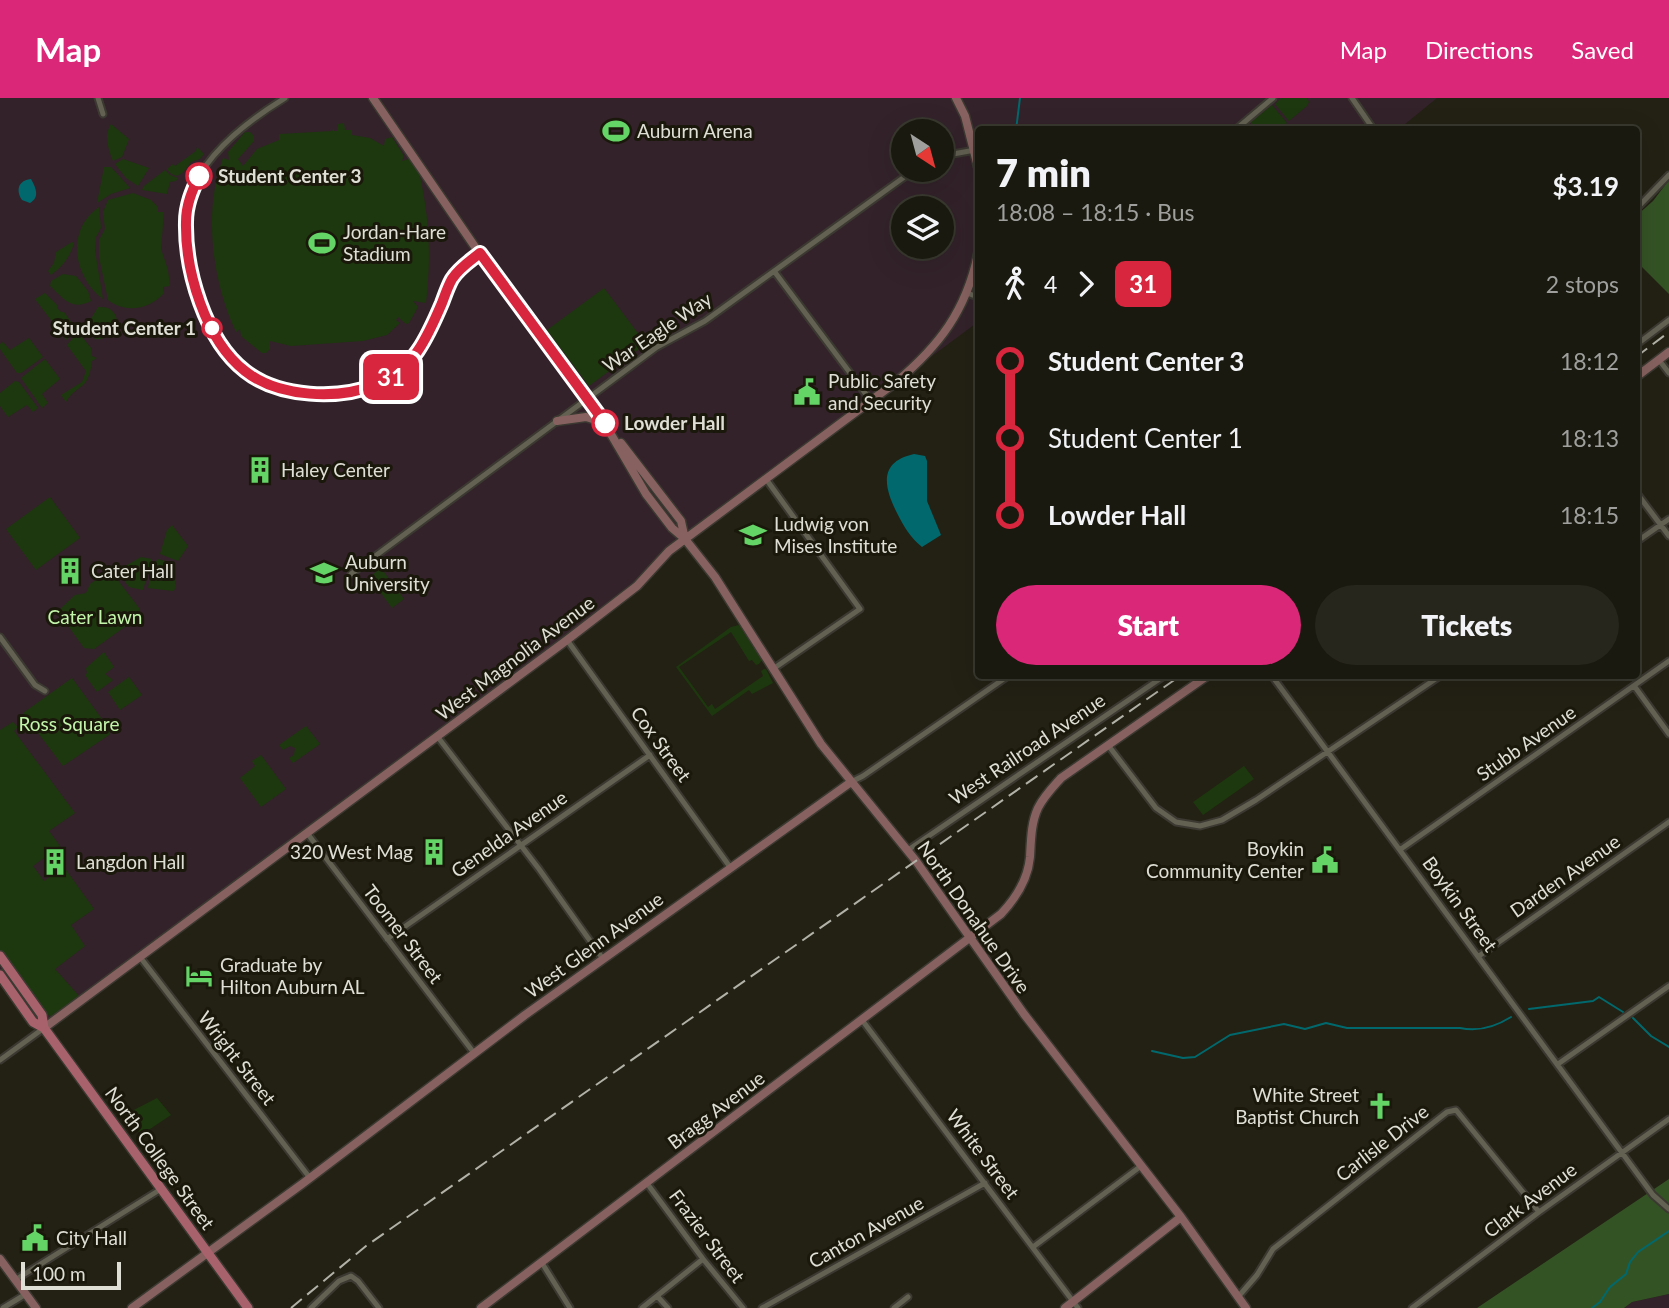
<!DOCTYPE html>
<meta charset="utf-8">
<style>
body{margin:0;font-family:Lato,sans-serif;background:#27261d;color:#f1f3f6;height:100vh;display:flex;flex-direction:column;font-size:26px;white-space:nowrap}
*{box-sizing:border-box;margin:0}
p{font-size:23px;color:#9fa09e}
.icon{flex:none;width:38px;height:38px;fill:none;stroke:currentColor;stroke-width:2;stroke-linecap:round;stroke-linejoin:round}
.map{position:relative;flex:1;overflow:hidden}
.panel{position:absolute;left:975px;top:28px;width:665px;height:553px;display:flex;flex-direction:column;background:#1a190f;border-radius:7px;box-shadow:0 7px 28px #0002,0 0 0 2px #38382f}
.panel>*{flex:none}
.badge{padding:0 14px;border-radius:10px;font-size:24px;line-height:46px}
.needle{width:46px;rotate:144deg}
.buttons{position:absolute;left:891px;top:21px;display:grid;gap:14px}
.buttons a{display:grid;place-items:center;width:63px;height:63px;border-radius:50%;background:#1a190f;box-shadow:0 7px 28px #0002,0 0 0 2px #38382f;font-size:35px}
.scale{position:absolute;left:21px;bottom:18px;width:100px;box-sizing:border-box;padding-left:7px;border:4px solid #e0dfd6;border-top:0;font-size:19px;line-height:24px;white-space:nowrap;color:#e0dfd6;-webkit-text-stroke:5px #1a180b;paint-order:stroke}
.map>.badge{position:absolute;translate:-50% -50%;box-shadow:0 0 0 4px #fff}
.legs{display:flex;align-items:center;gap:10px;height:77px;padding:0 21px;font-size:23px}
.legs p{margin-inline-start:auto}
.overview{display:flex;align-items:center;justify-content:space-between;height:119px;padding:0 21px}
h1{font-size:38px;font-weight:800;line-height:52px}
.button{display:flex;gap:14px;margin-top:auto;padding:14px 21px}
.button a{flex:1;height:80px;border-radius:42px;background:#db2777;color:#fff;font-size:28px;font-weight:800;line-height:80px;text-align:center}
.button a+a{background:#27261d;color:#f1f3f6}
ul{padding:0 21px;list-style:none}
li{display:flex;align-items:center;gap:24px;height:77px;font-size:26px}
li i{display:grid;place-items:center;width:10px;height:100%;margin:0 9px;background:currentColor}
li i::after{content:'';width:18px;height:18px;margin:-9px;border:5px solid;border-radius:50%;background:#1a190f}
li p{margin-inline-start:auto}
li:first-child i{background:linear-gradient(#0000 50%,currentColor 0)}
li:last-child i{background:linear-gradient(currentColor 50%,#0000 0)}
header{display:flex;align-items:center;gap:42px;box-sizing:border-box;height:98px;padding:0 35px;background:#db2777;color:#fff}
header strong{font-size:33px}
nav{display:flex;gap:38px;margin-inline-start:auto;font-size:24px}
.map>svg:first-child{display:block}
.education{fill:#33222a;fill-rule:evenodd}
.green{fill:#1d380e}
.forest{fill:#345325}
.water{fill:#01696d}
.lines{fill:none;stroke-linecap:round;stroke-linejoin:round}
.stream{stroke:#01696d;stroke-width:2}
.street-casing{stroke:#3b3931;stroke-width:9}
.secondary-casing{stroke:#3b3931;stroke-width:11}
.primary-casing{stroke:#3b3931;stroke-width:12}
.street{stroke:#636152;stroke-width:5}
.secondary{stroke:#86615f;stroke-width:8}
.primary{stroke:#a8626c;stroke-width:9}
.rail{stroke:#b3b2a8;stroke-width:2;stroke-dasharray:14 7;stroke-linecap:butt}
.line-1-casing{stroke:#fff;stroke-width:16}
.line-1{stroke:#d7263d;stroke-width:10}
.stop-1-dot{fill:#fff;stroke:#d7263d;stroke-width:3.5}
.labels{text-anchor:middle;stroke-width:6;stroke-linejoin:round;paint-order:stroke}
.poi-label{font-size:19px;fill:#e0dfd6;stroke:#1a180b;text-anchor:start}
.stop-label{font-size:19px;font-weight:bold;fill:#e0dfd6;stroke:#1a180b;text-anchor:start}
.street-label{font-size:19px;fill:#e0dfd6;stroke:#1a180b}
.park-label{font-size:19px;fill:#c2f4aa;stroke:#1a180b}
</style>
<header>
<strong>Map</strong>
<nav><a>Map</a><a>Directions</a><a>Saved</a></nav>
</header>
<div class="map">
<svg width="1669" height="1210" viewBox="0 0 1669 1210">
<rect width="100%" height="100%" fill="#232114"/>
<!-- education -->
<path class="education" d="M0 0H1437L1399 31 978 32V224L669 453 637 488 44 930 33 924 0 877ZM903 33H942V72H903ZM903 110H942V149H903Z
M1669 1196V1210H1624L1632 1204Z"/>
<!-- green -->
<path class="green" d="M1281 0H1307L1309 4 1307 8 1289 23 1275 6Z
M1272 7 1287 25 1279 31H1251V24Z
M344 25 345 32H352V37L370 40 384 48 385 41 392 39 404 58 402 63 415 59C429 109 432 154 426 205L413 203 418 209 409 225 406 226 398 219 396 222 400 225 387 237 363 243 291 248 270 243V251L266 255H262L241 238 240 231 236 234C212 183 203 113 223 60L229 62 228 54 245 34H250L254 38V43L238 61 243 68 257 51 279 42V36L332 33 334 30V33H337L338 26Z
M111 26 129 41 122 59 113 63C108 52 104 36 111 26Z
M197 49 204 56 200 61 191 64C184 74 177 85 167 71L173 66 175 68 196 53Z
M123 61 149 70 138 88 126 80 115 66Z
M104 69H111L130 90 111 96 97 105Z
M165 72 170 77 178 80 176 83 170 84 167 96 142 92 144 88Z
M133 95 151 102 158 109V114H164L161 151 168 172 170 188 163 189 164 195C150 211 126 216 108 202L99 159V142L105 131 103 114 108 102Z
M99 109 101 130 96 139 95 153 103 201C75 181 64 133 99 109Z
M72 144 74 145C70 159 63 168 51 177L48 173 54 165 56 154Z
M63 176 76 178 88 193 91 203C70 214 62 198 50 188L51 183Z
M604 190 646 246 589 288 547 232Z
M45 195 58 208 57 210 61 214H64L74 228 75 232 66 242 35 201Z
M98 209C111 208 116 214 118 226L102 241H95L86 229Z
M78 234 91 250 92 258 97 260 92 263C88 295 78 284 66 304L61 297 82 284 86 273 67 247Z
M29 240 43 259 21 275H17L0 251V246L3 244 10 252Z
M45 261 60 281 42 296 48 305 42 310 21 280Z
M15 283 19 284 38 310 33 314 27 307 8 319 0 308V295Z
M50 399 80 440 36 472 6 431Z
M172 427 188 448 178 463 160 456 167 432Z
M141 459 152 461 143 492 129 489 118 475 120 471Z
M158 461 176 466 174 476 176 490 173 493 148 490 152 469Z
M378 472 384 474 404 501 392 510 372 483 373 476Z
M106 475 114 477 139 510V515L132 521 133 523 94 551 84 550 61 518 60 511 75 497 86 495 90 486Z
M739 527 762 562 759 566 756 567 752 562 749 563 731 534 679 569 708 609 712 606 715 611 763 578 761 573 764 571H766L773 585 752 596 749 592 712 618 676 569 731 529Z
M104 554 114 569 105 576 113 582 97 594 85 577 87 575 86 570Z
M129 579 142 597 120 612 108 594Z
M72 580 110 632 109 637 63 668 23 615Z
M13 624 18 629 14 633 75 715 49 733 60 748 33 768 44 783 64 769 94 811 71 827 85 848 55 871 79 898 51 918 45 916 0 853V632Z
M306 628 320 646 293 665 289 660 294 657 295 650 290 648 283 652 279 647Z
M261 657 286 691 261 709 240 680 255 668 252 663Z
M1244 668 1254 681 1203 717 1193 704Z
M157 1000 171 1017 141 1037 126 1016Z"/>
<!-- forest -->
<path class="forest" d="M1669 82V196L1636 163V118L1653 103Z
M1669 1081V1196L1632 1204 1624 1210H1477Z"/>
<!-- water -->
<path class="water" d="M31 81C36 90 40 99 30 105L22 102C15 92 19 82 31 81Z
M914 356 925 358 927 363V403L941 437 922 449C910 439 904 429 897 415 884 389 878 364 914 356Z"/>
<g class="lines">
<!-- stream -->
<path class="stream" d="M1016 32 1020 0
M1529 911 1593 903 1599 899 1623 914
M1633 920 1651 938 1669 949
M1152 953 1183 960 1195 959 1230 937 1284 926 1305 931 1326 925 1347 930H1460C1478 934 1495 929 1511 919
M1592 1210 1600 1204 1610 1189 1626 1176 1630 1164 1638 1154 1669 1133"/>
<defs>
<path id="street" d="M98 0 103 16
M285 0C249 22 205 55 190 97 183 117 186 140 189 160 195 200 212 248 245 273 279 300 339 302 378 286 429 265 427 219 452 181 459 170 470 163 480 155
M1352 0 1374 32
M1235 32 1273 0
M942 58 975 52
M1636 111 1669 77
M774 173 871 303
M967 195 978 199
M1636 247 1669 222
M1659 262 1669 275
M766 381 860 511 773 571
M1636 394 1669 438
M1636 444 1669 421
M351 476 657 249 705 223 914 72
M0 539 35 587 45 593
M567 542 730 769
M1272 578 1653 1097 1669 1111
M1635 589 1669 636
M437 638 539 771 603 861
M1108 647 1156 710 1176 724 1200 728 1222 722 1256 702 1440 578
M851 684 863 678 1008 578
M307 735 474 955
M1401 751 1669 563
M908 752 1164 578
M387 841 650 657
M1479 858 1669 724
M140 859 310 1080
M862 922 1078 1210
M0 962 44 930
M1558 966 1669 888
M646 1084 703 1161 743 1210
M1033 1149 1141 1068
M542 1165 570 1210
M15 1182 161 1091
M657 1198 668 1210
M1238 1199 1257 1177 1273 1151 1447 1014 1456 1012 1539 1114
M3 1210 26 1196
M311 1210 339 1183 351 1178 358 1183 379 1210
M642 1210 703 1161
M762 1210 985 1085
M894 1210 908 1199
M1412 1210 1539 1114 1669 1021"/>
<path id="secondary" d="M373 0 484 162 605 326 646 396 672 430 685 441 715 479 821 646 916 763 1024 916 1181 1119 1246 1210
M956 0 965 18 978 69
M1636 279 1669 254
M557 323 586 319 602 324
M621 345 681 423 685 441
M44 930 567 542 637 488 669 453 896 284C939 248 966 213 978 156
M0 1161 36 1210
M132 1210 302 1086 525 917 851 684
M481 1210 1001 816C1016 800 1028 782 1030 759 1031 742 1031 725 1038 710 1044 698 1053 689 1061 680L1207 578
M1065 1210 1181 1119"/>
<path id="primary" d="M0 858 42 917 44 930
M0 877 33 924 44 930 248 1210"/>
</defs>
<!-- street casing -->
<use href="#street" class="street-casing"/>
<!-- secondary casing -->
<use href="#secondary" class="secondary-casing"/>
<!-- primary casing -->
<use href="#primary" class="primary-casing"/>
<!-- street -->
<use href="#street" class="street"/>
<!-- secondary -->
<use href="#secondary" class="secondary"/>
<!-- primary -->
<use href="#primary" class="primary"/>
<!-- rail -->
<path class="rail" d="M1636 259 1669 234
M291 1210 366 1148 1180 578"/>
</g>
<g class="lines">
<defs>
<path id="line-1" d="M199 78C192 93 186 107 186 124 185 172 205 242 245 273 279 300 339 302 378 286 413 272 428 238 442 205 445 197 448 188 452 181 459 170 470 163 480 155L605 325"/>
</defs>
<!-- line-1 casing -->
<use href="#line-1" class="line-1-casing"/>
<!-- line-1 -->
<use href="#line-1" class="line-1"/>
</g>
<!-- icons -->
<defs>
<symbol id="stadium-bare" viewBox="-9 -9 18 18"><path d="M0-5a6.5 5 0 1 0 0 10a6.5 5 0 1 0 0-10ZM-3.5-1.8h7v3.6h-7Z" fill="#65d467" stroke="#1a180b" stroke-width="2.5" paint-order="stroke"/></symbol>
<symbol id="civic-bare" viewBox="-9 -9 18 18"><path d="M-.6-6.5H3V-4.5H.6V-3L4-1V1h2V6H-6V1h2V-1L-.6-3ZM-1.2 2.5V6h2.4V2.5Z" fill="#65d467" stroke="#1a180b" stroke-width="2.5" paint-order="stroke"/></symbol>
<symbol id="building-bare" viewBox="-9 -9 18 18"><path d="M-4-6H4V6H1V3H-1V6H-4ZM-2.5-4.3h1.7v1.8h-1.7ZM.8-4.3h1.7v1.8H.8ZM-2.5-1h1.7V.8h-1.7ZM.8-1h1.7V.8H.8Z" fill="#65d467" stroke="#1a180b" stroke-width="2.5" paint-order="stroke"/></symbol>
<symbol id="university-bare" viewBox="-9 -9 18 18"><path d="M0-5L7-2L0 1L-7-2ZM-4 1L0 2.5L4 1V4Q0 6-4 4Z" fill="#65d467" stroke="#1a180b" stroke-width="2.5" paint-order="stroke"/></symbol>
<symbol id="hotel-bare" viewBox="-9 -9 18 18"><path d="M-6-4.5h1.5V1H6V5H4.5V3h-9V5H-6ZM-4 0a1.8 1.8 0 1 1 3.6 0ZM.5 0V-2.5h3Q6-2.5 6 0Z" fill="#65d467" stroke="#1a180b" stroke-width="2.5" paint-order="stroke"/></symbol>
<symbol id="church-bare" viewBox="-9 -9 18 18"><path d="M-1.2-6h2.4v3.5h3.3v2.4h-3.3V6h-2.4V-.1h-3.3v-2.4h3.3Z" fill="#65d467" stroke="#1a180b" stroke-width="2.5" paint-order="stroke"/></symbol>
</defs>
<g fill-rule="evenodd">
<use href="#stadium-bare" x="597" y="14" width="38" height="38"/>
<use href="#stadium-bare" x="303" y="126" width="38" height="38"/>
<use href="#civic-bare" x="788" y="275" width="38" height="38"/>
<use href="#building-bare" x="241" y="353" width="38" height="38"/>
<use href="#university-bare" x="734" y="418" width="38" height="38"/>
<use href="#building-bare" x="51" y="454" width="38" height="38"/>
<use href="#university-bare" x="305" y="456" width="38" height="38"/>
<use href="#building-bare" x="415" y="735" width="38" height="38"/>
<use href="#civic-bare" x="1306" y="743" width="38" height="38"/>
<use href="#building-bare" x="36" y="745" width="38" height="38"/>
<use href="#hotel-bare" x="180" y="859" width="38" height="38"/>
<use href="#church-bare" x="1361" y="989" width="38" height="38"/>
<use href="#civic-bare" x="16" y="1121" width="38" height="38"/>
</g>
<!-- markers -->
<g class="stop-1-dot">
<circle cx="199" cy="78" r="12"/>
<circle cx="212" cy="230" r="9"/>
<circle cx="605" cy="325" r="12"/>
</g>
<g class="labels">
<!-- poi labels -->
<g class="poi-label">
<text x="637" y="40">Auburn Arena</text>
<text x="343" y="141">Jordan-Hare<tspan x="343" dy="22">Stadium</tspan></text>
<text x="828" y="290">Public Safety<tspan x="828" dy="22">and Security</tspan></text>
<text x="281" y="379">Haley Center</text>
<text x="774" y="433">Ludwig von<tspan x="774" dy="22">Mises Institute</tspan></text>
<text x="345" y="471">Auburn<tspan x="345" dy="22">University</tspan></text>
<text x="91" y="480">Cater Hall</text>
<text x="1304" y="758" text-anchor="end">Boykin<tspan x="1304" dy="22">Community Center</tspan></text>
<text x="413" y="761" text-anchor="end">320 West Mag</text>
<text x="76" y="771">Langdon Hall</text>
<text x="220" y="874">Graduate by<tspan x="220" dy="22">Hilton Auburn AL</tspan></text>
<text x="1359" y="1004" text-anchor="end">White Street<tspan x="1359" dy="22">Baptist Church</tspan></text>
<text x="56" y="1147">City Hall</text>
</g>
<!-- stop labels -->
<g class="stop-label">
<text x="218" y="85">Student Center 3</text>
<text x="196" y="237" text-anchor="end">Student Center 1</text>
<text x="624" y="332">Lowder Hall</text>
</g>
<!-- street labels -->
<g class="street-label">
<text transform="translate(657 234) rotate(-34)" y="7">War Eagle Way</text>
<text transform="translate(515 560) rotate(-37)" y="7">West Magnolia Avenue</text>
<text transform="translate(1526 645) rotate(-35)" y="7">Stubb Avenue</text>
<text transform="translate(661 646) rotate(54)" y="7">Cox Street</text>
<text transform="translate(1027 651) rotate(-34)" y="7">West Railroad Avenue</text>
<text transform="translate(509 736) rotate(-35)" y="7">Genelda Avenue</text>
<text transform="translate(1565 778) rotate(-35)" y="7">Darden Avenue</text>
<text transform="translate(1460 806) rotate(54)" y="7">Boykin Street</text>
<text transform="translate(974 819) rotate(55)" y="7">North Donahue Drive</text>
<text transform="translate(403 836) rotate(53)" y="7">Toomer Street</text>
<text transform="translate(594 847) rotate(-36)" y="7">West Glenn Avenue</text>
<text transform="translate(237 960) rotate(52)" y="7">Wright Street</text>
<text transform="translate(716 1012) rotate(-37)" y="7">Bragg Avenue</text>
<text transform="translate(1382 1045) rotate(-38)" y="7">Carlisle Drive</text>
<text transform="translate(983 1056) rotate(53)" y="7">White Street</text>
<text transform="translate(160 1060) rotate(54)" y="7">North College Street</text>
<text transform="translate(1530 1102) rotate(-37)" y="7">Clark Avenue</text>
<text transform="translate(866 1134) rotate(-29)" y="7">Canton Avenue</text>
<text transform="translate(707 1138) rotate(53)" y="7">Frazier Street</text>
</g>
<!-- park labels -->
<g class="park-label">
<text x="95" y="526">Cater Lawn</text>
<text x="69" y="633">Ross Square</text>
</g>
</g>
</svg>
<div class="buttons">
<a><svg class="needle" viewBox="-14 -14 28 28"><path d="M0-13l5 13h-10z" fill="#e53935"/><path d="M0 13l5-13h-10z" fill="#9fa09e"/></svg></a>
<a><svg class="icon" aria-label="layers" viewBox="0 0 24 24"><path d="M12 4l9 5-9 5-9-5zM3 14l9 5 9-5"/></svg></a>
</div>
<div class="scale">100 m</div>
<b class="badge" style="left:391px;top:279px;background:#d7263d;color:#fff">31</b>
<section class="panel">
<div class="overview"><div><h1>7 min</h1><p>18:08 – 18:15 · Bus</p></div><b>$3.19</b></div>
<div class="legs"><svg class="icon" aria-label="walk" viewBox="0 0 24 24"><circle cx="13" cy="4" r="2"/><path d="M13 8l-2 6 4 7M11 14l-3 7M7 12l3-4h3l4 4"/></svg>4<svg class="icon" aria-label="forward" viewBox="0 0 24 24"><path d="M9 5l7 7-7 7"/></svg><b class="badge" style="background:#d7263d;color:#fff">31</b><p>2 stops</p></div>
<ul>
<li><i style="color:#d7263d"></i><b>Student Center 3</b><p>18:12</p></li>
<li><i style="color:#d7263d"></i><span>Student Center 1</span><p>18:13</p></li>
<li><i style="color:#d7263d"></i><b>Lowder Hall</b><p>18:15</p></li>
</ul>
<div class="button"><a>Start</a><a>Tickets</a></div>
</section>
</div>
